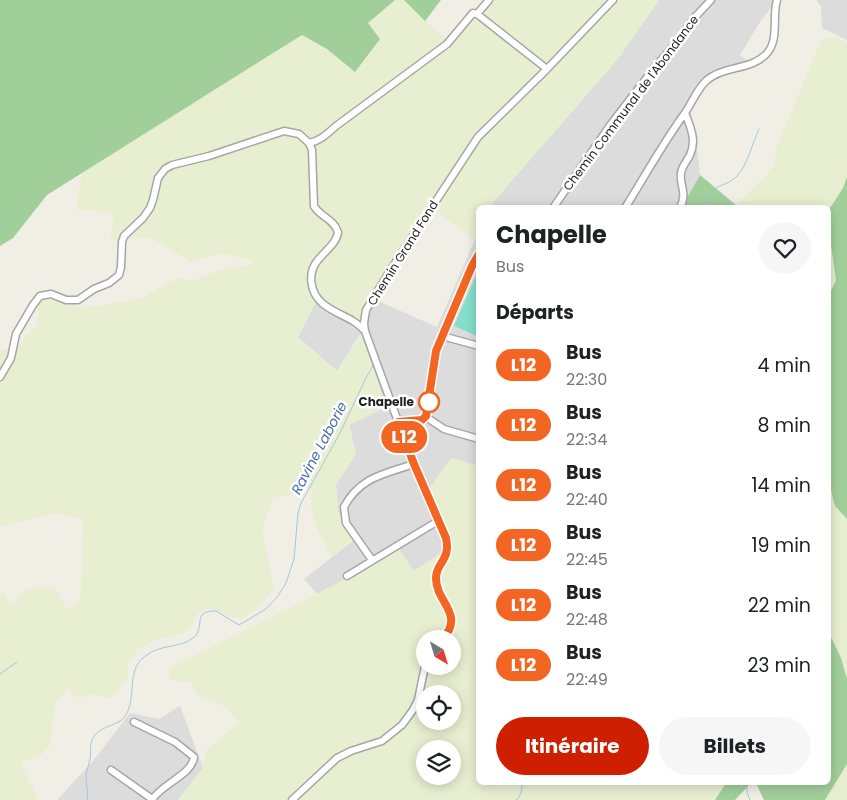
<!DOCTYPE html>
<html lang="fr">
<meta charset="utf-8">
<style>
body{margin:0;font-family:Poppins,sans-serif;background:#f6f6f6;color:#202124;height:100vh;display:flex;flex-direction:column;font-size:19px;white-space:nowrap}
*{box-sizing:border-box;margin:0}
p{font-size:16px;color:#757577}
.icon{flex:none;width:28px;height:28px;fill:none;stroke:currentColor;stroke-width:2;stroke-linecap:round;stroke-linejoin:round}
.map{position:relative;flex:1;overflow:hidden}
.side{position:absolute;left:476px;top:205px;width:355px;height:580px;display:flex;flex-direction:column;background:#fff;border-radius:8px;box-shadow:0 2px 12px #0003}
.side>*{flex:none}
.badge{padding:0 10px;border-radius:16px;font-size:18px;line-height:32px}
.needle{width:32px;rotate:142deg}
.fabs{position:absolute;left:416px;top:630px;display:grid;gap:10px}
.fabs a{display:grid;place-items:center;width:45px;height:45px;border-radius:50%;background:#fff;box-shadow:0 2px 12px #0003;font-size:25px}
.map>.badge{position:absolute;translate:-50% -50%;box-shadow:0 0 0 2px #fff}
h2{padding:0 20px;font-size:19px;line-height:45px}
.round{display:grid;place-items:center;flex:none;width:52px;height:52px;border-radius:26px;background:#f6f6f6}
.head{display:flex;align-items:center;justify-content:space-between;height:85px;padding:0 20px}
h1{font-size:24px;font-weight:700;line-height:38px}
.button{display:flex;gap:10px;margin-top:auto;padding:10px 20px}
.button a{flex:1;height:58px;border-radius:30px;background:#ce2000;color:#fff;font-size:20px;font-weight:700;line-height:58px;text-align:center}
.button a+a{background:#f6f6f6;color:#202124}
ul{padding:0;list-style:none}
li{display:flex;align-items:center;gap:15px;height:60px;padding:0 20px}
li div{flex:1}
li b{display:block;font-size:19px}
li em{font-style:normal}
li .badge{min-width:55px;font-weight:700;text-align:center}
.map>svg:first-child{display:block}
.residential{fill:#dddcdc}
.farmland{fill:#e8eed0;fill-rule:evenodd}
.forest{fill:#a1cf9a}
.pitch{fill:#83dfca}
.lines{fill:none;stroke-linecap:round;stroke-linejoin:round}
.stream{stroke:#a5c8dd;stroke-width:1}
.minor-casing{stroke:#a6a6a6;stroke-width:9}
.minor{stroke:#fff;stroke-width:6}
.line-casing{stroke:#fff;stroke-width:11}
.line{stroke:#f26522;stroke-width:8}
.stop-dot{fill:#fff;stroke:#f26522;stroke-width:2.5}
.labels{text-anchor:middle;stroke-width:5;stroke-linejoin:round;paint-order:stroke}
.street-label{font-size:12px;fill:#1f1f1f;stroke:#fff}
.stop-label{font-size:12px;font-weight:bold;fill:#1f1f1f;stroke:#fff;text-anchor:end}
.water-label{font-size:14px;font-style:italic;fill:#4b6daf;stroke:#fff}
</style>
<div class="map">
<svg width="847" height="800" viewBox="0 0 847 800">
<rect width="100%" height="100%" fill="#f0eee5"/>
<!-- residential -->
<path class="residential" d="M659 0H777L760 22 740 55 749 62 717 76 708 84 691 110V117L695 129 700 175 681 207 488 208 617 60Z
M816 0H847V40L822 28 821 6Z
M479 230V466L451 458 452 546 414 571 399 550 317 594 304 579 354 540 338 512 336 485 356 454 349 424 360 334 337 371 298 337 317 299 359 321 378 301 437 327Z
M180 706 203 768 178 800H57L93 761 130 713 159 719Z"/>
<!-- farmland -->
<path class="farmland" d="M395 0H404L447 41 484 0H659L617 60 488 207 479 208V230L474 240 434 209 378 300 359 322 317 300 298 337 337 371 361 334 387 407 349 425 356 454 336 485 338 512 354 539 332 557 317 529 311 507 312 490 301 486 288 496 274 497 262 529 274 589 258 608 241 619 231 617 209 608 199 612 192 625 184 634 158 639 138 649 128 664V677L112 699 96 694 77 698 69 688 60 696 55 704 50 745 41 755 20 763 39 800H0V596L3 593 9 604 13 603 22 593 29 588 42 587 56 589 66 609 76 605 81 595 83 519 55 513 0 526V350L16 348 37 325 39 304 44 299 86 308 140 299 177 278 192 281 223 269 252 265 253 261 221 253 192 262 149 237 111 240 114 213 76 209 82 173 302 35 327 49 355 72 368 24Z
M836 37 847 43V177L843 188 830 208 836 280 829 295V208H735L743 197 766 176 774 165 777 147 815 55 823 39Z
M451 458 479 466V782L726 783 715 800H178L203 768 206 750 239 723 226 707 197 694 191 682 169 680 170 668 317 594 399 550 414 571 451 547 428 490ZM425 639H452V666H425ZM425 694H452V721H425ZM425 749H452V776H425Z
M829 483 835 506 847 519V679L840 658 829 633Z
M847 764V800H825Z"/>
<!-- forest -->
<path class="forest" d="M0 0H395L368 23 380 39 355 72 327 49 302 35 47 195 13 238 0 246Z
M404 0H441L425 21Z
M700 175 736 205 735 208H681Z
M847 177V519L835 506 829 483V295L836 280 830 238V208L843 188Z
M829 633 841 658 847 679V764L825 800H764L756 783 829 782Z
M726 783V782L751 783 735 800H715Z"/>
<!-- pitch -->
<path class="pitch" d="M479 269V337L454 326Z"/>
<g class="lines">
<!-- stream -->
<path class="stream" d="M707 208C709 181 723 190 737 176 748 164 752 144 759 129
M0 674 17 662
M747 782V792L750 800
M87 800C89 792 86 785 86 777 86 771 89 765 90 759 91 754 90 749 91 744 95 723 120 729 127 713 136 695 127 670 144 657 161 643 179 649 193 638 206 629 191 610 216 611L239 625 266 609 278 596 286 583 294 559 298 513 301 503 339 435 367 376 374 364
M516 800 518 799 521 793 523 782"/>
<defs>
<path id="minor" d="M477 14 547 69
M309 143C320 141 327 134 336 126L447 44 473 13 477 14 489 0
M553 208 611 124 655 67 677 42 696 16 711 0
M625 208C645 176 663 143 685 113 692 103 697 89 706 81 723 65 753 71 768 52 779 38 772 16 777 0
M680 208C688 191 679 186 681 173 682 166 687 161 690 155 697 140 690 126 685 113
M442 336 479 346
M0 377 11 358 16 334 33 305 40 296 51 294 66 300H78L94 289 109 283 119 275 121 267 122 242 124 236 143 218 150 208 153 200 158 178 165 169 172 165 209 156 284 131 299 134 309 143 312 150 314 206C320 217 334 219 338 232 337 243 325 251 318 260 307 273 310 292 322 303 331 311 343 315 353 321 358 324 362 328 365 331
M426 417 444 429 479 439
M398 422 422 420 426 417 436 351 474 260 479 254
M372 560 346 523 344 507C360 477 384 474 414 464
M347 576 438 521
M443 639C465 613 436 602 436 578 436 562 451 561 446 538 415 471 390 400 365 331L364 323 366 310 388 274 478 137 547 69 613 0
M134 722 175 742 194 757C192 775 161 784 152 800
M111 770 152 799
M292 800 337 758 351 751 382 741 402 725 413 710 418 700 425 666"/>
</defs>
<!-- minor casing -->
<use href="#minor" class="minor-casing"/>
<!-- minor -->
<use href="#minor" class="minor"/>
</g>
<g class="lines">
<defs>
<path id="line" d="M443 639C465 613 436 603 436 578 436 562 451 561 446 538L414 464 398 422 422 420 426 416 436 351 472 266 479 254"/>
</defs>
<!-- line casing -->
<use href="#line" class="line-casing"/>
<!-- line -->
<use href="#line" class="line"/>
</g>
<!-- markers -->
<circle class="stop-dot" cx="429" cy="402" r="10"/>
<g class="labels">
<!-- street labels -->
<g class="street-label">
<text transform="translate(631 103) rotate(-53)" y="4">Chemin Communal de l'Abondance</text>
<text transform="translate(403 253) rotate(-58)" y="4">Chemin Grand Fond</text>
</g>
<!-- stop labels -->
<g class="stop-label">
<text x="414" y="406">Chapelle</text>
</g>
<!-- water labels -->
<g class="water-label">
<text transform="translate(319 448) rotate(-62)" y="5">Ravine Laborie</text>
</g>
</g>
</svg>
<div class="fabs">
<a><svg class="needle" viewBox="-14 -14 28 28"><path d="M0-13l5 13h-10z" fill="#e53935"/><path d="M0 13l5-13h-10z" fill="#757577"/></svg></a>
<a><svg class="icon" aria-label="locate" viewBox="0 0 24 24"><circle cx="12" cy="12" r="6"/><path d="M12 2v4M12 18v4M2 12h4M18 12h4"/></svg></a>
<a><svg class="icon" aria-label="layers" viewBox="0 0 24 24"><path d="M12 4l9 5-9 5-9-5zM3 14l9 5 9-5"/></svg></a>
</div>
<b class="badge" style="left:404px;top:437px;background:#f26522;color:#fff">L12</b>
<section class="side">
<div class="head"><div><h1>Chapelle</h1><p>Bus</p></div><a class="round"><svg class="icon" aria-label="heart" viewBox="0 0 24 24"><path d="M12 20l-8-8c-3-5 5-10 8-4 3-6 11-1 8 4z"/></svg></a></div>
<h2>Départs</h2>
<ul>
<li><span class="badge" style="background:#f26522;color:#fff">L12</span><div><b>Bus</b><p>22:30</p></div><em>4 min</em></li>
<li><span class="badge" style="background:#f26522;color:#fff">L12</span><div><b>Bus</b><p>22:34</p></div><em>8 min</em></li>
<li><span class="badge" style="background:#f26522;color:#fff">L12</span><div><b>Bus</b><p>22:40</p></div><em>14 min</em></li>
<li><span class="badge" style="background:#f26522;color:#fff">L12</span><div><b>Bus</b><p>22:45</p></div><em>19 min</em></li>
<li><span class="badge" style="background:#f26522;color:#fff">L12</span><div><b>Bus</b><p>22:48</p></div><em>22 min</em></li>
<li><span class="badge" style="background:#f26522;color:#fff">L12</span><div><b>Bus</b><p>22:49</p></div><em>23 min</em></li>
</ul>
<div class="button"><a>Itinéraire</a><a>Billets</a></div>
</section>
</div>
